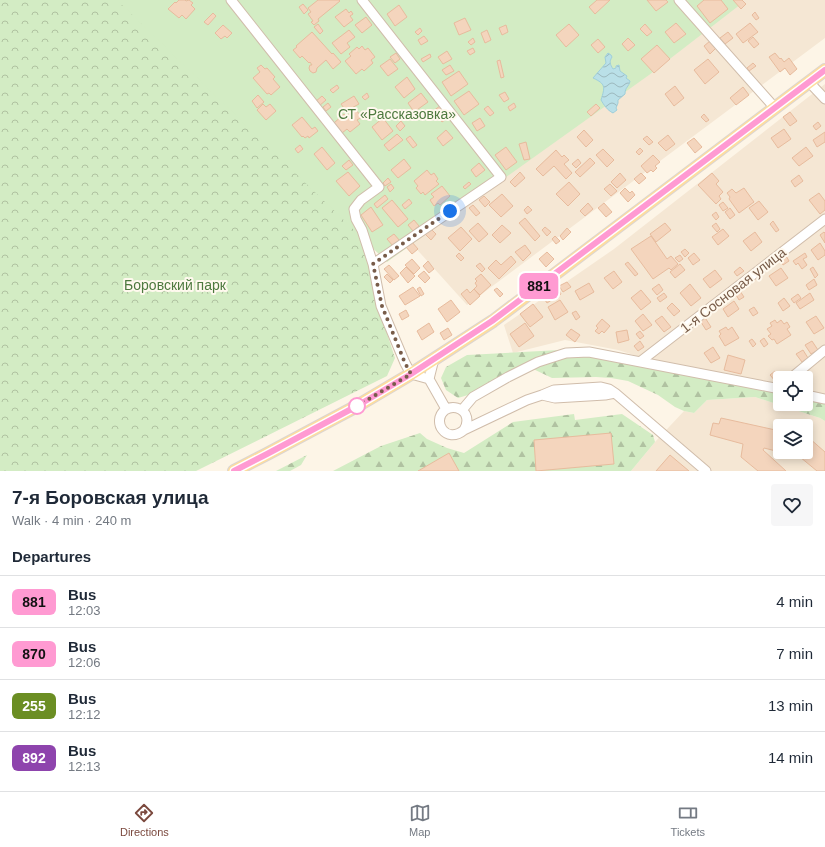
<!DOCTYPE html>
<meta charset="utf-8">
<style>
body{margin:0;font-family:Arial,sans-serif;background:#f6f6f7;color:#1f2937;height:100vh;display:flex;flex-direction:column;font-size:15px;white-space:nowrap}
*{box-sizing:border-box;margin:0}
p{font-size:13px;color:#747a83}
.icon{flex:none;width:22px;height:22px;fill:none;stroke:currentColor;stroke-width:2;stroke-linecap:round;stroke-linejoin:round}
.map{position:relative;height:471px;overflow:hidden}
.sheet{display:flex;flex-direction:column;background:#fff;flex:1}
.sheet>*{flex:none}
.badge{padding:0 8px;border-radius:6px;font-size:14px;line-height:26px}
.buttons{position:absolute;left:773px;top:371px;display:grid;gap:8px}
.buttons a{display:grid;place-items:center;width:40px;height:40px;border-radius:4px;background:#fff;box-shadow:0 2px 10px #0003;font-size:20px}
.you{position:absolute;width:20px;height:20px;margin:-10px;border:3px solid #fff;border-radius:50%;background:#1a73e8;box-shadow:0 0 0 6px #1a73e833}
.map>.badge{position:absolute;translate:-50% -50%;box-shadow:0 0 0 2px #fff}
h2{padding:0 12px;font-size:15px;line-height:36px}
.round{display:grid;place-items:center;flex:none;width:42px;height:42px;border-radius:4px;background:#f6f6f7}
.summary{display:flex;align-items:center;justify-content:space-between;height:68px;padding:0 12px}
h1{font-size:19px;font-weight:600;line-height:30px}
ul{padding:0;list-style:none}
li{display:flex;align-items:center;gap:12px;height:52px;padding:0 12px;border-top:1px solid #e0e1e3}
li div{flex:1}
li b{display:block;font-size:15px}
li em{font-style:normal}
li .badge{min-width:44px;font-weight:700;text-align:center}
.tab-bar{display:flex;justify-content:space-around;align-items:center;height:56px;border-top:1px solid #e0e1e3;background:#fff;font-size:11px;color:#747a83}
.tab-bar a{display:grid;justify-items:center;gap:2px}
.tab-bar .on{color:#7b493e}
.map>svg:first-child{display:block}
.residential{fill:#f5e7d4;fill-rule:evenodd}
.forest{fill:url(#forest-firs)}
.park{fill:url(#park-crowns)}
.garden{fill:#d3ecc4}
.water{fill:url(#water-waves);stroke:#9fcfda}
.building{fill:#f4d5bd;stroke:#e7bb9d}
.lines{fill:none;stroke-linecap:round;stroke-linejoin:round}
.minor-casing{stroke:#d0bdab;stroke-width:11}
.major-casing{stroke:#dcd5d0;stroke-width:14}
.minor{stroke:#fff;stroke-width:9}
.major{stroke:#fedd9d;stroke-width:12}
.line-casing{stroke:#fff;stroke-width:9}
.line{stroke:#ff9ad2;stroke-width:6}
.walk{stroke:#785c49;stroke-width:4;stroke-dasharray:0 7.2}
.stop-dot{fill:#fff;stroke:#ff9ad2;stroke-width:2}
.labels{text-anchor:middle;stroke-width:4;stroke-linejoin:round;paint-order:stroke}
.park-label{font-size:14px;fill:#4d793e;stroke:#fff9ee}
.street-label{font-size:14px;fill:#785c49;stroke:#fff9ee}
</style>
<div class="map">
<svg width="825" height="471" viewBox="0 0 825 471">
<defs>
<pattern id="forest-firs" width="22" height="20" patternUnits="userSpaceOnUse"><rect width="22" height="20" fill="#d3ecc4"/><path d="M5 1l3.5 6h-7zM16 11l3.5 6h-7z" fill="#b0c2a1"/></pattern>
<pattern id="park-crowns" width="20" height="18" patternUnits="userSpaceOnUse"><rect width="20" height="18" fill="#d3ecc4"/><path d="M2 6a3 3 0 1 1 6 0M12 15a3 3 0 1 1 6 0" fill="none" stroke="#b0c2a1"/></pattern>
<pattern id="water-waves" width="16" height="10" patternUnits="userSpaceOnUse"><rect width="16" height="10" fill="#bae0e8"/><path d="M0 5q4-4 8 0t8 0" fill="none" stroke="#9cb9be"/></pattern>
</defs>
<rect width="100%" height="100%" fill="#fdf5e7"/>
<!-- residential -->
<path class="residential" d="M192 0H825V38L467 305Z
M825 84V415L806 404V378H780V401L618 350 592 345 565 340 513 353 504 325 614 249Z
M755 397 820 418 825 421V471H631L655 442 684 411 694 413 707 400ZM780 426H806V452H780Z"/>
<!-- forest -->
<path class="forest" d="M560 350 780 389V404H806V395L825 399V421L820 418 755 397 707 400 694 413 684 411 675 407 658 395 628 381 611 378 596 377 552 378 529 367 468 395 458 398 446 390 441 378 446 367 467 355Z
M574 414 575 420 622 414 653 435 655 442 631 471H333L381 446 420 433 427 439 447 448 464 453 513 422Z
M307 455 301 465 290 471H276Z"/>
<!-- park -->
<path class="park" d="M0 0H131L348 208 367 251 378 306 395 358 387 376 196 471H0Z"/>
<!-- garden -->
<path class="garden" d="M117 0H738L741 4 649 75 387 262Z"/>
<!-- water -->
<path class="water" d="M608 53 611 55 612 57C609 62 610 64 613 69L616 68V66L619 65 620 71 627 76 626 78 630 81C629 87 625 87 625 94L618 100V103L616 108 617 110 613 113C607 110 604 105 601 100 605 87 606 84 593 78L606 63 605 57Z"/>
<!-- building -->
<path class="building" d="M179 0H185L186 1 189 0 193 3 191 5 195 9 186 19 182 15 179 18 168 9 175 2 176 3Z
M318 0H339L340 1 318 19 319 21 314 25 311 22 313 21 308 14 311 12 308 8Z
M597 0H610L595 14 589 7Z
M647 0H666L668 2 656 11Z
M704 0H721L728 9 710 23 697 6Z
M733 0H742L746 4 741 9Z
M303 4 308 10 304 14 299 7Z
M399 5 407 17 395 26 387 14Z
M346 9 349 13 351 11 353 14 350 16 353 20 344 27 335 17Z
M755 12 759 18 756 20 752 15Z
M213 13 216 16 208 25 204 22Z
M366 17 372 25 362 33 355 25Z
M465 18 471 30 459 35 454 23Z
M676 23 686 34 674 43 665 32Z
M750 23 758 32 743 43 736 34Z
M318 24 323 31 320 34 314 27Z
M569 24 579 35 566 47 556 35Z
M645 24 652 32 647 36 640 29Z
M223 25 232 33 227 38 225 36 221 39 215 33Z
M506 25 508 32 502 35 499 28Z
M420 28 422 31 418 35 415 32Z
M349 30 355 37 347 43 350 47 341 54 332 43Z
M487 30 491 40 485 43 481 33Z
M312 32 332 54 333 53 341 62 333 69 326 60 317 68 316 72 313 73 310 71 309 68 310 65H312L310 62 309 63 302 56 300 58 293 50 297 47 296 46Z
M728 32 733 38 725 44 720 38Z
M424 36 428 41 421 45 418 40Z
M753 37 759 44 754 48 748 41Z
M473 38 475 42 471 45 468 42Z
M628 38 635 45 628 51 622 44Z
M598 39 605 47 598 53 591 45Z
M710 41 716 48 710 54 704 46Z
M657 45 670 59 654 73 641 59Z
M362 46 365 50 368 48 375 57 371 60 373 63 364 71 362 69 356 74 345 61 351 56 349 54 357 47 359 49Z
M473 48 475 52 470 55 467 51Z
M447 51 452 59 443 64 438 57Z
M396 53 400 59 395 63 390 57Z
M775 53 780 59 781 58 784 62 789 58 797 69 790 75 785 68 780 72 769 57Z
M430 54 431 57 423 62 421 59Z
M390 59 398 69 388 76 380 66Z
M708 59 719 72 705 84 694 70Z
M500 60 504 77 501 78 497 61Z
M753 63 756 66 749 71 747 68Z
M261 65 265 69 267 68 275 77 273 79 280 87 271 95 269 93 267 94 253 78 260 72 257 68Z
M450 65 454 71 446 75 442 70Z
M459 71 468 84 451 96 442 82Z
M407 77 415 89 404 98 395 87Z
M337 85 339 88 333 93 330 90Z
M675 86 684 98 674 106 665 94Z
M743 87 749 95 736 105 730 98Z
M469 91 479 104 464 115 454 101Z
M505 92 509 99 504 102 499 95Z
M367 93 369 97 365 100 362 97Z
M421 93 428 102 414 112 408 103Z
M258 95 264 102 257 108 252 101Z
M322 96 326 100 319 106 315 102Z
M354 96 359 104 346 111 341 104Z
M328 103 331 107 326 111 323 107Z
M514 103 516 107 510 111 508 107Z
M263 104 266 107 270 104 276 111 266 120 257 110Z
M596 104 600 108 591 116 587 112Z
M440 106 449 117 442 122 433 111Z
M488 106 494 113 490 116 484 109Z
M355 109 362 117 357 120 360 124 350 132 347 129 342 133 334 123 344 114 346 117Z
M790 112 797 121 790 126 783 117Z
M704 114 709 120 706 122 701 117Z
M302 117 312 129 315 127 318 131 309 138 308 136 305 138 303 136 302 137 292 125Z
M383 118 393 131 382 140 372 127Z
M480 118 485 126 477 131 472 123Z
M401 121 405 126 400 131 396 126Z
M818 122 821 126 816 130 813 126Z
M784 129 791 139 778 148 771 138Z
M446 130 453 138 443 146 437 138Z
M584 130 593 140 586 147 577 137Z
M825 132V142L817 147 813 140Z
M397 134 403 140 389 151 384 145Z
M668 135 675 144 666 151 658 143Z
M410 136 417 145 413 148 406 139Z
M647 136 653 142 649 145 643 139Z
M694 138 702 147 695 153 687 143Z
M526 142 530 159 524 160 519 144Z
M300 145 303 149 298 153 295 149Z
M322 147 335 163 327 170 314 154Z
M506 147 517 162 506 170 495 155Z
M806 147 813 156 799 166 792 158Z
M640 148 643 151 639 155 636 152Z
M603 149 614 160 607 167 596 155Z
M556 150 562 157 564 155 569 160 564 164 572 173 566 179 554 166 543 176 536 169Z
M653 155 660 162 655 166 657 168 653 172 651 170 647 173 641 166Z
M590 158 595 163 580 177 575 172Z
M404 159 411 168 398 178 391 170Z
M578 159 581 163 576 168 572 164Z
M349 160 353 165 346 170 342 166Z
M479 163 485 170 476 177 471 170Z
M427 170 431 175 434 173 438 179 436 181 439 184 425 195 423 192 421 194 416 188 418 186 414 181Z
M348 172 360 186 349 196 336 181Z
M520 172 525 178 515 187 510 182Z
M620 173 626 180 617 188 611 182Z
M641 173 646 178 639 184 634 179Z
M712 173 719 181 716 184 723 192 719 196 721 199 716 204 698 185Z
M799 175 803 181 795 187 791 181Z
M388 178 391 182 385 186 383 183Z
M469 182 471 184 465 189 463 187Z
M569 182 580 194 568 206 556 194Z
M391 184 394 188 390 192 387 187Z
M610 184 617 191 611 196 604 189Z
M442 186 450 196 440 205 438 203 434 206 430 200 434 197 431 194Z
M625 188 630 193 632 191 635 195 628 202 620 193Z
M744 188 754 202 739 213 729 199 730 197 727 193 732 189 736 193Z
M819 193 825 201V210L820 214 809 200Z
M502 194 513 206 501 217 489 205Z
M385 195 388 199 377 208 374 204Z
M484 196 490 202 485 207 479 200Z
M409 199 412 203 405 209 402 205Z
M392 200 408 219 398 227 382 208Z
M759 201 768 212 758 220 749 208Z
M723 202 728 208 723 211 719 205Z
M588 203 593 209 585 216 580 211Z
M604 203 612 212 606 217 598 208Z
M473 205 480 213 476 216 469 208Z
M528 206 532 210 527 214 524 210Z
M371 207 383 225 372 232 361 215Z
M730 208 735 215 730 219 725 212Z
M716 212 719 217 716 220 712 215Z
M525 218 540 236 535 241 519 223Z
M414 220 419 226 413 231 408 225Z
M773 221 779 230 776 232 770 224Z
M478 223 488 234 479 242 469 231Z
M665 223 671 230 656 242 650 234Z
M716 223 720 229 717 232 712 226Z
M502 225 511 233 500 243 492 235Z
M461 227 472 239 460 251 448 238Z
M545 227 551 232 547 236 542 230Z
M567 228 571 232 563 240 560 236Z
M431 229 436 234 431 240 425 234Z
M723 229 729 236 718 245 712 237Z
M755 232 762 242 751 251 743 241Z
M824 232 825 233V243L820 235Z
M394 234 400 241 393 246 387 239Z
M555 236 560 241 556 244 552 239Z
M651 236 667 259 671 256 678 264 671 270 669 268 653 279 631 249Z
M412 242 418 249 412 254 406 247Z
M820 243 825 251V255L818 260 811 250Z
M525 245 531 253 523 261 515 252Z
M685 249 689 253 685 257 681 252Z
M547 252 554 259 546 267 539 259Z
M459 253 464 258 461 261 456 256Z
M694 253 700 260 693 265 688 258Z
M805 253 807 257 803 259 807 265 802 269 798 263 796 265 793 261Z
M785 254 789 261 783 265 779 258Z
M680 255 683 259 679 262 675 258Z
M511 256 516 262 499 279 488 268 496 260 501 265Z
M412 259 420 268 414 274 405 265Z
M428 261 434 269 429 273 423 266Z
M628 262 638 274 635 276 625 264Z
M480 263 485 269 482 272 476 266Z
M680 264 685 270 675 278 670 272Z
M389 265 399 276 394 280 384 269Z
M406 267 415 276 408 283 400 273Z
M740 267 744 271 737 276 734 272Z
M813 267 818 275 815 278 810 269Z
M781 268 788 278 776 286 769 276Z
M715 270 722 279 710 288 703 279Z
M424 271 430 278 425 283 418 276Z
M614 271 622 282 613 289 604 278Z
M387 274 393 280 390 283 384 277Z
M481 274 491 285 480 295 474 289 477 286 475 283 477 281 475 279Z
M814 279 817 285 809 290 806 285Z
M567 282 571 287 563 292 559 286Z
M589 283 594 292 580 300 575 291Z
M659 284 663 290 657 295 652 289Z
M690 284 701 298 691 306 680 293Z
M413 287 420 296 405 305 399 296Z
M420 287 424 294 421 296 417 289Z
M497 288 503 294 500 297 494 290Z
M558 288 561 294 547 303 543 297Z
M738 288 744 297 739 300 734 291Z
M467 289 470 293 474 289 480 296 470 305 461 294Z
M641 290 651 302 641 310 631 298Z
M664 293 667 297 660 302 657 298Z
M810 293 814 300 800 309 796 303Z
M798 294 801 298 794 303 791 299Z
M784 298 790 306 783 311 778 303Z
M451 300 460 312 447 322 438 309Z
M560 300 568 312 555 320 548 307Z
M734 301 739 309 728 317 723 309Z
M672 303 680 311 674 316 667 308Z
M533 304 543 317 530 327 520 314Z
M754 307 758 313 753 316 749 310Z
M406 310 409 316 402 320 399 314Z
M576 311 580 317 576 320 572 313Z
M643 314 652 325 643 331 635 321Z
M662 316 671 327 664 332 655 321Z
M704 316 711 327 706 330 699 319Z
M816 316 824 328 814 334 806 322Z
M602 319 610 326 604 333 602 331 599 334 595 331 598 328 596 326Z
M775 320 777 323 781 320 784 324 787 322 790 327 787 329 791 335 777 344 774 339 772 340 768 336 771 334 767 329 772 326 770 323Z
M429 323 434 332 422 340 417 331Z
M525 323 534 336 519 347 510 334Z
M726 327 728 330 732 327 739 338 725 346 719 336 721 334 719 331Z
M448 328 452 335 444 340 440 333Z
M571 329 580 335 575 342 566 335Z
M627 330 629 340 618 343 616 332Z
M640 331 644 336 640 339 636 334Z
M764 338 768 344 764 347 760 341Z
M752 339 756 344 753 347 749 341Z
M640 341 644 347 638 351 634 346Z
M812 341 818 350 811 354 805 345Z
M713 347 720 358 711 363 704 353Z
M803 350 808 358 802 362 796 354Z
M728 355 745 360 741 374 724 370Z
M775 371 781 378 776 382 770 375Z
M721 418 780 431V452L764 448 763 450 786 471H758L741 457 743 444 710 435 713 423 719 424Z
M611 433 614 464 536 471 534 440Z
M806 437 809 438 825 452V471H817L800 457 781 452H806Z
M449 453 459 471H418Z
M670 455 689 471H656Z"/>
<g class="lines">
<defs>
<path id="minor" d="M231 0 379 187 361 200 354 209 356 219 362 230 373 264
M362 0 501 177 373 264 381 306 405 363 411 374 429 379
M679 0 775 108
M809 82 825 99
M434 359 429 379 446 409
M641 361 825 219
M791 378 825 350
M542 395 555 398 605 395 615 393
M806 395 825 399
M462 410 473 397 508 377 538 362 566 353 589 352 780 389
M464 430C469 422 468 411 457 408 453 407 448 408 445 410 431 421 446 445 464 430L527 400 542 395 554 390 601 387 609 389 615 393 706 471"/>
<path id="major" d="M234 471 267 454 357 406 411 374 493 321 825 70"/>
</defs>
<!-- minor casing -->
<use href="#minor" class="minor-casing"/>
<!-- major casing -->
<use href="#major" class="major-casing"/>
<!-- minor -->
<use href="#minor" class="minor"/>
<!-- major -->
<use href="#major" class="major"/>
</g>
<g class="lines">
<defs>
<path id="line" d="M234 471 267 454 357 406 411 374 492 321 825 70"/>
</defs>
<!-- line casing -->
<use href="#line" class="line-casing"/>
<!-- line -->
<use href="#line" class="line"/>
<!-- walk -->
<path class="walk" d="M357 406 411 374 405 363 382 306 373 264 450 211"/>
</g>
<!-- markers -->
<circle class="stop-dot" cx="357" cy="406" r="8"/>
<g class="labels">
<!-- park labels -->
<g class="park-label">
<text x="397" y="119">СТ «Рассказовка»</text>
<text x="175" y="290">Боровский парк</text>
</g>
<!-- street labels -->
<g class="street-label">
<text transform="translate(733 290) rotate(-38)" y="5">1-я Сосновая улица</text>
</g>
</g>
</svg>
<div class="buttons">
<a><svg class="icon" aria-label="locate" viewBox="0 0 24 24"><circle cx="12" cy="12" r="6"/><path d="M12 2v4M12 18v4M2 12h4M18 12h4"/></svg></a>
<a><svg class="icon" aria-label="layers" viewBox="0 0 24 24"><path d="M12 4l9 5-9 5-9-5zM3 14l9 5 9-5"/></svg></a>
</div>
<div class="you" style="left:450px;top:211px"></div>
<b class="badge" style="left:539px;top:286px;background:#ff9ad2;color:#111">881</b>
</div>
<section class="sheet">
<div class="summary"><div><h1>7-я Боровская улица</h1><p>Walk · 4 min · 240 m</p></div><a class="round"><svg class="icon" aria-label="heart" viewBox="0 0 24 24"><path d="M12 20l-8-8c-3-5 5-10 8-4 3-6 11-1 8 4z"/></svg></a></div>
<h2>Departures</h2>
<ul>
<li><span class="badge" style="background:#ff9ad2;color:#111">881</span><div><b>Bus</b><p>12:03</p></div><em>4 min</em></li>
<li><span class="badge" style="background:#ff9ad2;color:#111">870</span><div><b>Bus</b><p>12:06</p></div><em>7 min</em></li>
<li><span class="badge" style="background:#6b8e23;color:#fff">255</span><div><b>Bus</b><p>12:12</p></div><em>13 min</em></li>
<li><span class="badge" style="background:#8e44ad;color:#fff">892</span><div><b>Bus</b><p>12:13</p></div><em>14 min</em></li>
</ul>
</section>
<nav class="tab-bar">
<a class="on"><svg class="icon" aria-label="directions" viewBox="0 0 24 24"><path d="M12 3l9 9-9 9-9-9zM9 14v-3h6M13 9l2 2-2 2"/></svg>Directions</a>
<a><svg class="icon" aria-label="map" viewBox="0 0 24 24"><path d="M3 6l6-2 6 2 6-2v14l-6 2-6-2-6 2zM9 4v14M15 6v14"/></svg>Map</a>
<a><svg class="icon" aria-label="tickets" viewBox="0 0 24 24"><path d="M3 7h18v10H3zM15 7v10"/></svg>Tickets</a>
</nav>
